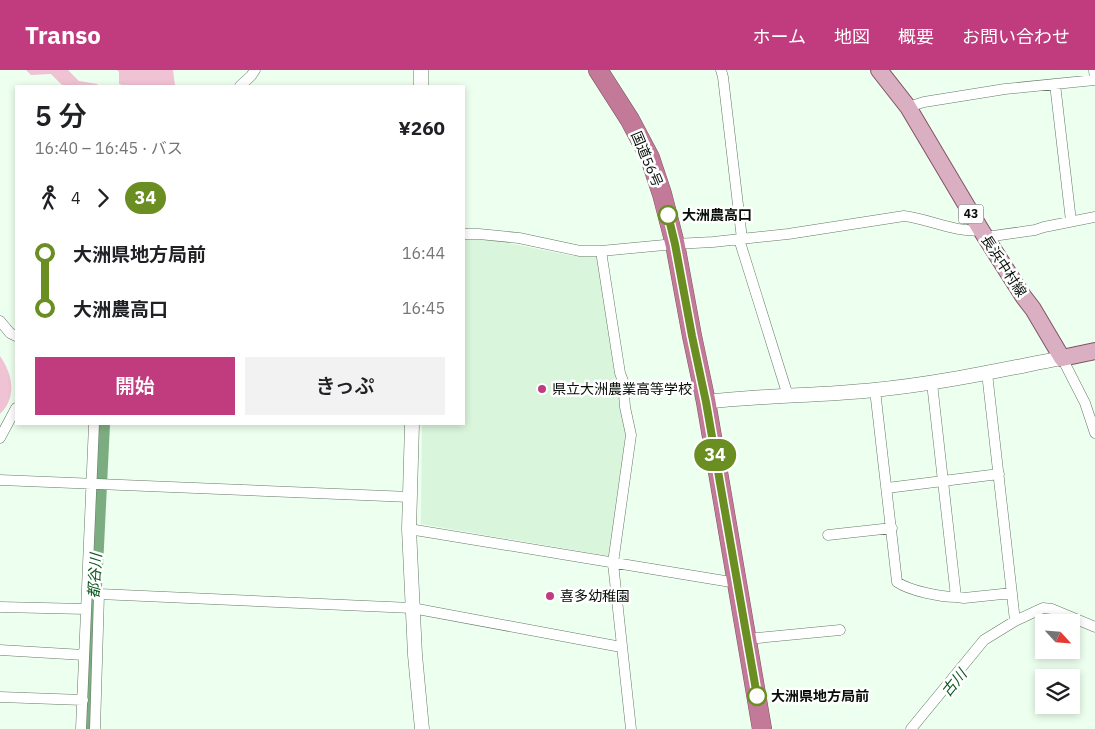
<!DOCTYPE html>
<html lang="ja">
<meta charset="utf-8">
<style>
body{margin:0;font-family:"IBM Plex Sans","Noto Sans JP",sans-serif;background:#f2f2f2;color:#202124;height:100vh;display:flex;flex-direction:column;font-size:19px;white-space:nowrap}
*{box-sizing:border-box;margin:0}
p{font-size:16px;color:#757577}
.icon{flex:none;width:28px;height:28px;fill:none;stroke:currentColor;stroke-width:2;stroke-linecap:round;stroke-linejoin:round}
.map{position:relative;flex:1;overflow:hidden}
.details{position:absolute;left:15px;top:15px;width:450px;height:340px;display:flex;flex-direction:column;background:#fff;border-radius:0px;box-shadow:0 2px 8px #0003}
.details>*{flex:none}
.badge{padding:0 10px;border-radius:16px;font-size:18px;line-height:32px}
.needle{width:32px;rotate:116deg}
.fabs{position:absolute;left:1035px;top:544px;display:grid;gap:10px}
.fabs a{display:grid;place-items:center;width:45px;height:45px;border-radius:0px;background:#fff;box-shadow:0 2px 8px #0003;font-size:25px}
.map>.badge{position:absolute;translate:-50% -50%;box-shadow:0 0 0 2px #fff}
.legs{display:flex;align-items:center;gap:8px;height:55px;padding:0 20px;font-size:16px}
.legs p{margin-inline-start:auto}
.headline{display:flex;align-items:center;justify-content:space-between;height:85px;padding:0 20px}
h1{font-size:28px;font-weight:600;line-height:38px}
.cta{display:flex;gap:10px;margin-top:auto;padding:10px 20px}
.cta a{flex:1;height:58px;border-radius:0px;background:#c13c7e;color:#fff;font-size:20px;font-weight:600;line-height:58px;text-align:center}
.cta a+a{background:#f2f2f2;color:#202124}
ul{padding:0 20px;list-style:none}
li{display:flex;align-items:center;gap:18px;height:55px;font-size:19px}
li i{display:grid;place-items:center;width:8px;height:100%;margin:0 6px;background:currentColor}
li i::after{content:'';width:12px;height:12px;margin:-6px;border:4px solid;border-radius:50%;background:#fff}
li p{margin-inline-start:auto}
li:first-child i{background:linear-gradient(#0000 50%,currentColor 0)}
li:last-child i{background:linear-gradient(currentColor 50%,#0000 0)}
header{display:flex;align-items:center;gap:30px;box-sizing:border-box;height:70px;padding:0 25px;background:#c13c7e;color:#fff}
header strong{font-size:24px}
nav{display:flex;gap:28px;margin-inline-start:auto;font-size:18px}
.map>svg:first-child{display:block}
.built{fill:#d9f5db}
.green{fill:#f0c3d4}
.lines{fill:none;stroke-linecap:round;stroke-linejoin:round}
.river{stroke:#7cad81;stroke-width:16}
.street-casing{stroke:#667967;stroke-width:11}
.secondary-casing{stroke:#667967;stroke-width:15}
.primary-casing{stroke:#815466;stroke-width:18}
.highway-casing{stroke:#815466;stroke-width:20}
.street{stroke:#fff;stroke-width:10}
.secondary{stroke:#fff;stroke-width:14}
.primary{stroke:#daafc1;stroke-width:16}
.highway{stroke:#c27a98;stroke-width:19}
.line-1-casing{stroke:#fff;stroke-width:11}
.line-1{stroke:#6b8e23;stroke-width:8}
.stop-1-dot{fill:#fff;stroke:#6b8e23;stroke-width:2.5}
.poi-dot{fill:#c13c7e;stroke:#fff;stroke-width:2}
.labels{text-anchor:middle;stroke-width:5;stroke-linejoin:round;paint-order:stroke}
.shield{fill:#fff;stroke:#515652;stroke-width:1}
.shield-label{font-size:12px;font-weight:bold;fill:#070e08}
.street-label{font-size:14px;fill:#070e08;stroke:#fff}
.stop-label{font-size:14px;font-weight:bold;fill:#070e08;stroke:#fff;text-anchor:start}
.poi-label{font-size:14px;fill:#070e08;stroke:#fff;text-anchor:start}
.water-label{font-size:15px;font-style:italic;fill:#0a571f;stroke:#fff}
</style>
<header>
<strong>Transo</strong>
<nav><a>ホーム</a><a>地図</a><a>概要</a><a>お問い合わせ</a></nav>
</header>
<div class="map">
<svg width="1095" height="659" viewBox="0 0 1095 659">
<rect width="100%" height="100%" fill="#edffee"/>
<!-- built -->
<path class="built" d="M464 169 493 170 573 186 599 187 629 376 609 486 421 454 422 354H464Z"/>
<!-- green -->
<path class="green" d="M26 0H68L79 11 97 14 99 16H63L51 4 31 5Z
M117 0H173L175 16H125L119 14V2Z
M0 286C13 304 17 328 0 344Z"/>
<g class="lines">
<!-- river -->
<path class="river" d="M87 659 102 354"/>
<defs>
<path id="street" d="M721 0 723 7 742 169
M1055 14 1071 151
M240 16 251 6 255 0
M908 37 924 32 1005 19 1095 10 1094 0
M464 164H479L519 168 580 181H601L675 174 713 172 788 164 904 146C930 149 955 163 981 160
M986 167 1035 160 1044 157 1095 147
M739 169 788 326
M601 181 620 303 623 311 625 337 631 365 613 493 631 659
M0 251 10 263 16 266
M1062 288 1085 333 1095 363
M987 303 1015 551
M932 313 956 527 964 528 1012 523
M875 320 897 512C910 521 941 527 956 527
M0 368 16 338
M0 410 410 427
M887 418 999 404
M409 459 737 513
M828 465 892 458
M0 537 86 539
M747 569 840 560
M0 580 84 585
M0 627 83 630
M81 659 94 354
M95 659 99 524 412 538 621 577
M911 659 984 570 1015 551 1043 538 1052 539 1095 557"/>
<path id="secondary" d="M421 16V0
M706 332C762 325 818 326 874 320 938 314 1000 300 1062 288
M412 354 409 459 415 585 422 659"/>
<path id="primary" d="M879 0 908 37 981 160 1023 226 1033 239 1062 288 1095 281"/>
<path id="highway" d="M598 0 630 50 650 88 662 124 675 174 692 266 706 332 762 659"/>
</defs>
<!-- street casing -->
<use href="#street" class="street-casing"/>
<!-- secondary casing -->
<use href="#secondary" class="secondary-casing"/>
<!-- primary casing -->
<use href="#primary" class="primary-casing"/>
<!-- highway casing -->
<use href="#highway" class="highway-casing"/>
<!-- street -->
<use href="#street" class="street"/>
<!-- secondary -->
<use href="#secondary" class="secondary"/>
<!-- primary -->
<use href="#primary" class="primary"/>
<!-- highway -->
<use href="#highway" class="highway"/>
</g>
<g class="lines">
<defs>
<path id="line-1" d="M668 145 675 174 692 266 706 332 757 626"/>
</defs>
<!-- line-1 casing -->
<use href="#line-1" class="line-1-casing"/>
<!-- line-1 -->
<use href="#line-1" class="line-1"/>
</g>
<!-- markers -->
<g class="stop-1-dot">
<circle cx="668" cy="145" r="9"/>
<circle cx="757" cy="626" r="9"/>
</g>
<g class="poi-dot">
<circle cx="542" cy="319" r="5"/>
<circle cx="550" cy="526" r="5"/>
</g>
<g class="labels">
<!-- shield labels -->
<rect class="shield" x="958.5" y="134.5" width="25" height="19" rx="4"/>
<g class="shield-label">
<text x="971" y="148">43</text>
</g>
<!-- street labels -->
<g class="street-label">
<text transform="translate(647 89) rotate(67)" y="5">国道56号</text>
<text transform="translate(1004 196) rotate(57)" y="5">長浜中村線</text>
</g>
<!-- stop labels -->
<g class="stop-label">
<text x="682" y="150">大洲農高口</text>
<text x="771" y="631">大洲県地方局前</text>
</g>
<!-- poi labels -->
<g class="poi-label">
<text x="552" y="324">県立大洲農業高等学校</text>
<text x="560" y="531">喜多幼稚園</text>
</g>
<!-- water labels -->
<g class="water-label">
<text transform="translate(95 506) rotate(-87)" y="5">都谷川</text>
<text transform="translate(954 613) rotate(-51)" y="5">古川</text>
</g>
</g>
</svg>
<div class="fabs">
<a><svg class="needle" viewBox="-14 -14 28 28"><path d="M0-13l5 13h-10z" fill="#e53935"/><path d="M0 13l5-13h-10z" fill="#757577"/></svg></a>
<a><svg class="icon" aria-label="layers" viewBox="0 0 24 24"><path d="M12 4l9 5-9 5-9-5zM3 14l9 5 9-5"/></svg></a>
</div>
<b class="badge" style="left:715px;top:385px;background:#6b8e23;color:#fff">34</b>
<section class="details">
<div class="headline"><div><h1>5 分</h1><p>16:40 – 16:45 · バス</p></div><b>¥260</b></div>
<div class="legs"><svg class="icon" aria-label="walk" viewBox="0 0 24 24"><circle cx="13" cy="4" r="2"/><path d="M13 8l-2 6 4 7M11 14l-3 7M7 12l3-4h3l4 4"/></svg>4<svg class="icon" aria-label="forward" viewBox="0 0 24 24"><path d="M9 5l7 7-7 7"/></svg><b class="badge" style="background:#6b8e23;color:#fff">34</b></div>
<ul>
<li><i style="color:#6b8e23"></i><b>大洲県地方局前</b><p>16:44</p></li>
<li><i style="color:#6b8e23"></i><b>大洲農高口</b><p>16:45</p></li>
</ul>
<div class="cta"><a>開始</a><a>きっぷ</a></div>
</section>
</div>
